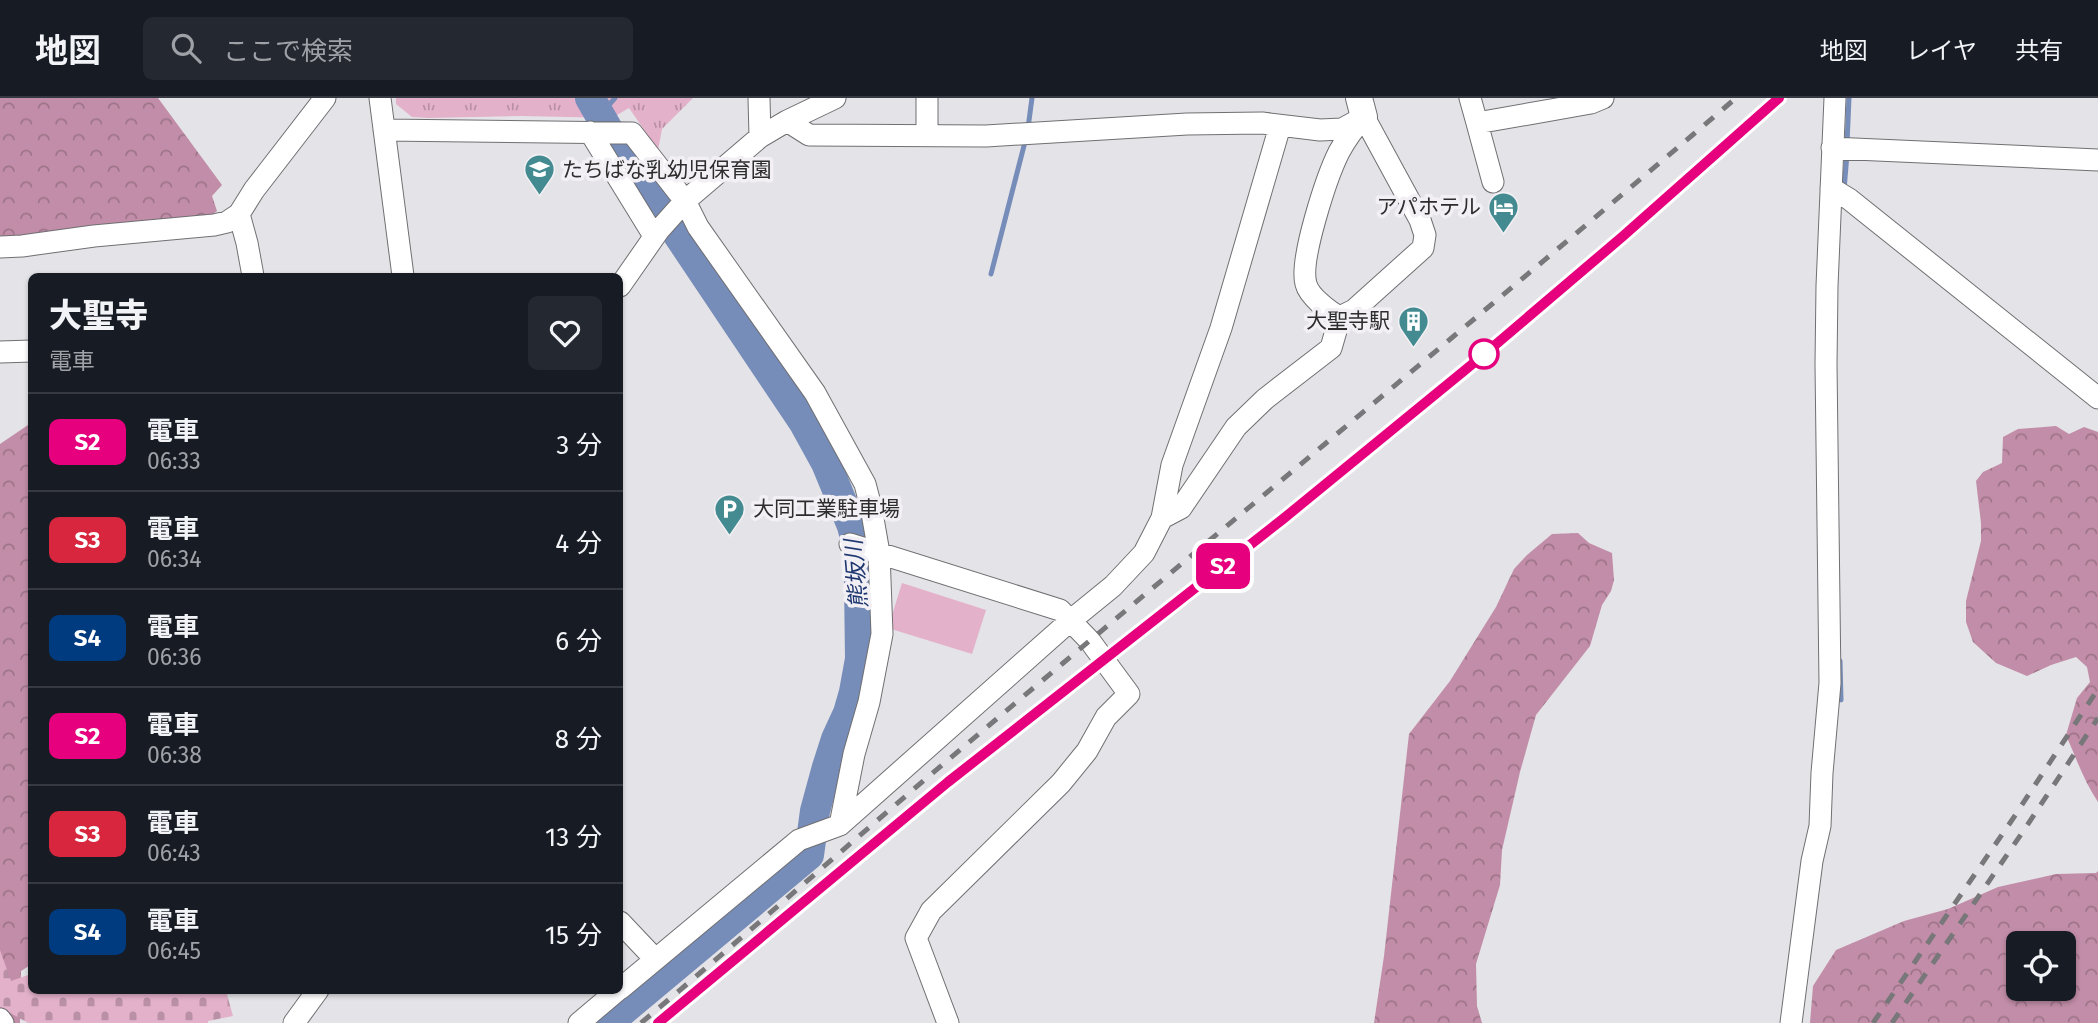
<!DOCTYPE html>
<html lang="ja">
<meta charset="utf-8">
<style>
body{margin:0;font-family:"Fira Sans","Noto Sans JP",sans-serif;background:#242831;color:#f1f3f6;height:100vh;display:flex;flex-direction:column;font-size:26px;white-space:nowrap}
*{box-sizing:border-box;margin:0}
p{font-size:23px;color:#9ea1a6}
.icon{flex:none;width:38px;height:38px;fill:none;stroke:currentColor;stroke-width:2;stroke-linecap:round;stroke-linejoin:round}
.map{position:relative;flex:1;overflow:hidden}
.sheet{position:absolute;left:28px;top:175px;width:595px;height:721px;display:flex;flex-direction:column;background:#171b24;border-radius:10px;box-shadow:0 2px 5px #0004}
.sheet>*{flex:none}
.badge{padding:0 14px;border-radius:10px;font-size:24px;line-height:46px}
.controls{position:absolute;left:2006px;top:833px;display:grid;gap:14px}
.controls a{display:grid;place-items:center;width:70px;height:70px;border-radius:10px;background:#171b24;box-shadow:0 2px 5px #0004;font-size:35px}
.map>.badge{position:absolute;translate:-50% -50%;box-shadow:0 0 0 4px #fff}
.round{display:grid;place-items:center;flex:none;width:74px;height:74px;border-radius:10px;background:#242831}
.summary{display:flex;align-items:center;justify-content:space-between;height:119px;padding:0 21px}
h1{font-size:33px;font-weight:800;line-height:52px}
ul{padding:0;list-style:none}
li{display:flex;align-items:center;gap:21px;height:98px;padding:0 21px;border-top:2px solid #363941}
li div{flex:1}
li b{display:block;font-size:26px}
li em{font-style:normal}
li .badge{min-width:77px;font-weight:700;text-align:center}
header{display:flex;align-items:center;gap:42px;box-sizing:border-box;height:98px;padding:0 35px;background:#171b24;border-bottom:2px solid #363941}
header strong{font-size:33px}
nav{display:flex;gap:38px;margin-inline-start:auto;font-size:24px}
.search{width:490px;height:63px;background:#242831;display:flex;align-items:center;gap:18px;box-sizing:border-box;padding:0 24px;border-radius:10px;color:#9ea1a6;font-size:26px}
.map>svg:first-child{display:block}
.forest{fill:url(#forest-crowns);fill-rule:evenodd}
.cemetery{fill:url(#cemetery-stones)}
.park{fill:url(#park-tufts)}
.pitch{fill:#e4b1cb}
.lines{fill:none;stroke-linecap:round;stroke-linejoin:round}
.stream{stroke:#768cb9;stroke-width:5}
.river{stroke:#768cb9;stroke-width:30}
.minor-casing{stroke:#706f72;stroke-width:23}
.major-casing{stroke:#706f72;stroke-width:28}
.minor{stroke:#fff;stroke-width:21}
.major{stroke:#fff;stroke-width:26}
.rail{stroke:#78777a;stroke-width:5;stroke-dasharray:12 12;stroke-linecap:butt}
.line-casing{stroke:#fff;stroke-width:16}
.line{stroke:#e6007e;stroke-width:10}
.stop-dot{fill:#fff;stroke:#e6007e;stroke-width:3.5}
.labels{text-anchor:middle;stroke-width:7;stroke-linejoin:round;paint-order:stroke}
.poi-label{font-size:21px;fill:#2d2d2e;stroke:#f2f0f4;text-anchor:start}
.water-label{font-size:23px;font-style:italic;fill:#203871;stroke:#f2f0f4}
</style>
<header>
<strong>地図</strong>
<div class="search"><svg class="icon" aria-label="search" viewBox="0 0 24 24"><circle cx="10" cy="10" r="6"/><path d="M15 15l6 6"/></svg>ここで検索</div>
<nav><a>地図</a><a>レイヤ</a><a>共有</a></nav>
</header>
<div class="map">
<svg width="2098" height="925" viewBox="0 0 2098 925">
<defs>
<pattern id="forest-crowns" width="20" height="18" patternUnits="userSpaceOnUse" patternTransform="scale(1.75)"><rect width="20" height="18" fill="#c28da8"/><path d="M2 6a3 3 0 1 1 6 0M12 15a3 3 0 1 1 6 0" fill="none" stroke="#9e7489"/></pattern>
<pattern id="cemetery-stones" width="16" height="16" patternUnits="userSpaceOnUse" patternTransform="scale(1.75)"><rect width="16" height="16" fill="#e4b1cb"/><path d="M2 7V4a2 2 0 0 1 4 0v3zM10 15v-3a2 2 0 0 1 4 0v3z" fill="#b990a5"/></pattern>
<pattern id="park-tufts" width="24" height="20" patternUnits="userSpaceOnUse" patternTransform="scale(1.75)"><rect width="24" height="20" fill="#e4b1cb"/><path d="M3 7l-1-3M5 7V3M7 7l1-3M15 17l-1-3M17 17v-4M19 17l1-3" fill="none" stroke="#b990a5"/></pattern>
</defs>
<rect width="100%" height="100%" fill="#e4e3e7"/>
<!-- forest -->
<path class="forest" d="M0 0H158L222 87 212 98 217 113 205 122 0 141Z
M31 325 32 866 21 873 20 925H0V346Z
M2056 328 2069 336 2084 329 2098 334V704C2084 683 2076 660 2066 637L2077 600 2090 584 2087 569 2076 559 2051 567 2027 578 1996 565 1973 544 1966 524V503L1981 443V425L1976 383 1983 374 2002 365 2003 339 2018 331Z
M1578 435 1589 445 1612 455 1614 482 1611 493 1602 507 1590 548 1536 617 1520 674 1502 752 1500 787 1476 866 1477 908 1482 925H1374L1384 858 1409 636 1450 583 1496 509 1514 471 1527 457 1552 436Z
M2098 773V925H1810L1813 888 1836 852 1904 823 1948 811 1998 789 2056 776 2096 775ZM2018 845H2063V891H2018Z"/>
<!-- cemetery -->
<path class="cemetery" d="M0 852 11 883 31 876 32 892 226 893 233 918 208 923V925H28L0 909Z"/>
<!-- park -->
<path class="park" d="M396 0H693L662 31 658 52 629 10 612 20 522 18 428 20 412 19 396 6Z"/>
<!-- pitch -->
<path class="pitch" d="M902 485 986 512 972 556 888 530Z"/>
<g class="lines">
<!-- stream -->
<path class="stream" d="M600 17 615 0
M1028 30 1032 0
M1847 46 1849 0
M1844 92 1847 56
M991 176 1026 40
M1840 563 1841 602"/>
<!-- river -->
<path class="river" d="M590 0 613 40 804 325 826 365 852 428 855 440 859 484 860 561 854 594 848 615 836 641 827 669 815 713 809 757 608 925"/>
<defs>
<path id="minor" d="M380 0 403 178
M759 0 760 39
M927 0V37
M1470 0 1477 25 1591 5 1603 0
M1364 19 1420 122 1425 137 1423 150 1354 212 1340 219C1329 214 1309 198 1306 186 1299 162 1327 78 1339 54 1346 41 1354 30 1364 19Z
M787 23 809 37 986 38 1187 26 1262 25 1320 32 1342 31 1364 19
M1477 25 1493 84
M384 32 632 35 685 103 698 129 815 295 865 386 871 409 879 455 882 536 869 604 854 656 840 727
M590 34 654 138
M1832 50 2098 62
M1831 90 1849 101 2098 300
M239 116 247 145 253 178
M0 149 22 148 94 138 214 127 227 124 239 116 254 92 325 0
M620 188 659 132 685 103 760 39 787 23 835 0
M0 254 32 253
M1162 420 1181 410 1236 329 1265 301 1331 250 1340 219
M850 446 1060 512 1090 543 1129 596 1106 619 1087 653 1061 685 931 813 916 840 948 925
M620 824 655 861
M620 891 799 742 840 727 1070 523 1113 488 1144 455 1162 420 1172 367 1221 230 1280 28
M0 921 3 925
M294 925 318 892
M579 925 618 892
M1791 925 1812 763 1820 728 1822 675 1830 585 1826 266 1827 188 1835 0"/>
<path id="major" d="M1359 0 1364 19"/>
</defs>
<!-- minor casing -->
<use href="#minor" class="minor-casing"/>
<!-- major casing -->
<use href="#major" class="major-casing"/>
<!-- minor -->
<use href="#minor" class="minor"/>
<!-- major -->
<use href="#major" class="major"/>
<!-- rail -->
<path class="rail" d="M641 925C742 840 841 753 942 667 1206 444 1473 224 1736 0
M658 925 948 684 1283 421 1481 259 1654 111 1779 0
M1873 925 2012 722 2098 591
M1892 925 2024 732 2098 620"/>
</g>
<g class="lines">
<defs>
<path id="line" d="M658 925 948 684 1283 421 1481 259 1622 139 1779 0"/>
</defs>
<!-- line casing -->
<use href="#line" class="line-casing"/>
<!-- line -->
<use href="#line" class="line"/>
</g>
<!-- icons -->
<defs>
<symbol id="school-pin" viewBox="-11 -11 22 30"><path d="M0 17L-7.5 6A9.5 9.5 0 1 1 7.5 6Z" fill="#438b91" stroke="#f2f0f4"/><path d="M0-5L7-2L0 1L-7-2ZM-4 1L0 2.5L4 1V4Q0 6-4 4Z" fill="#fff"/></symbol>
<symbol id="hotel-pin" viewBox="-11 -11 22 30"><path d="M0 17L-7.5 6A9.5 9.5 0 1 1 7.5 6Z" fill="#438b91" stroke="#f2f0f4"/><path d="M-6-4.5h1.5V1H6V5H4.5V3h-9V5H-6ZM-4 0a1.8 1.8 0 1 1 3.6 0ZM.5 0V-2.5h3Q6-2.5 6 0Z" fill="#fff"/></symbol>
<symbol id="building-pin" viewBox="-11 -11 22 30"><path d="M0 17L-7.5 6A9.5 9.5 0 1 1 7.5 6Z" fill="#438b91" stroke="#f2f0f4"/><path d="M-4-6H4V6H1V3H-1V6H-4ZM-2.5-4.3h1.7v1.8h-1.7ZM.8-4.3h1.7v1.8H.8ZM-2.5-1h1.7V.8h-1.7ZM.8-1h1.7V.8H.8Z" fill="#fff"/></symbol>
<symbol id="parking-pin" viewBox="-11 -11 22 30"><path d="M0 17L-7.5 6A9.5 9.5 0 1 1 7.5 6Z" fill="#438b91" stroke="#f2f0f4"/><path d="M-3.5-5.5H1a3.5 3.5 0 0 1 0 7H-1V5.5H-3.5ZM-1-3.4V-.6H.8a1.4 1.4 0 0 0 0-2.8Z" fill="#fff"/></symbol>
</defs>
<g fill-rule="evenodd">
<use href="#school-pin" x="522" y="54" width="35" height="47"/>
<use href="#hotel-pin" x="1486" y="92" width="35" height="47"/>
<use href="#building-pin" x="1396" y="206" width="35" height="47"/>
<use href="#parking-pin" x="712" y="394" width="35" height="47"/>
</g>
<!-- markers -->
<circle class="stop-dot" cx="1484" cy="256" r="14"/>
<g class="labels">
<!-- poi labels -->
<g class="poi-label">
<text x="562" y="79">たちばな乳幼児保育園</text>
<text x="1481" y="116" text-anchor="end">アパホテル</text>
<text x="1390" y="230" text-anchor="end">大聖寺駅</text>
<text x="753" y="418">大同工業駐車場</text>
</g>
<!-- water labels -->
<g class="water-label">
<text transform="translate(856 476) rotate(-95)" y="8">熊坂川</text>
</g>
</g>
</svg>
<div class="controls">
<a><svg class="icon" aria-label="locate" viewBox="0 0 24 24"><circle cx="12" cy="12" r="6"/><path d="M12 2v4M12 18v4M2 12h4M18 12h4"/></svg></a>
</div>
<b class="badge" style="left:1223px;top:468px;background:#e6007e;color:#fff">S2</b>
<section class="sheet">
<div class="summary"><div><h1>大聖寺</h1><p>電車</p></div><a class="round"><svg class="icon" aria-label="heart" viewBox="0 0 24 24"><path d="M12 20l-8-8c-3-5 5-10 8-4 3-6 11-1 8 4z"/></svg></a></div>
<ul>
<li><span class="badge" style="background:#e6007e;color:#fff">S2</span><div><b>電車</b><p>06:33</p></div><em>3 分</em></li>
<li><span class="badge" style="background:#d7263d;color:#fff">S3</span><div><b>電車</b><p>06:34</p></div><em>4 分</em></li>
<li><span class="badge" style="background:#003b80;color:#fff">S4</span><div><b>電車</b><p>06:36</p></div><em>6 分</em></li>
<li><span class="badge" style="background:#e6007e;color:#fff">S2</span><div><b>電車</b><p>06:38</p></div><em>8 分</em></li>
<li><span class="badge" style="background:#d7263d;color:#fff">S3</span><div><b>電車</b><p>06:43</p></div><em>13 分</em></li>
<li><span class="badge" style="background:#003b80;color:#fff">S4</span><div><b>電車</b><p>06:45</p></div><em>15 分</em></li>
</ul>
</section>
</div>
